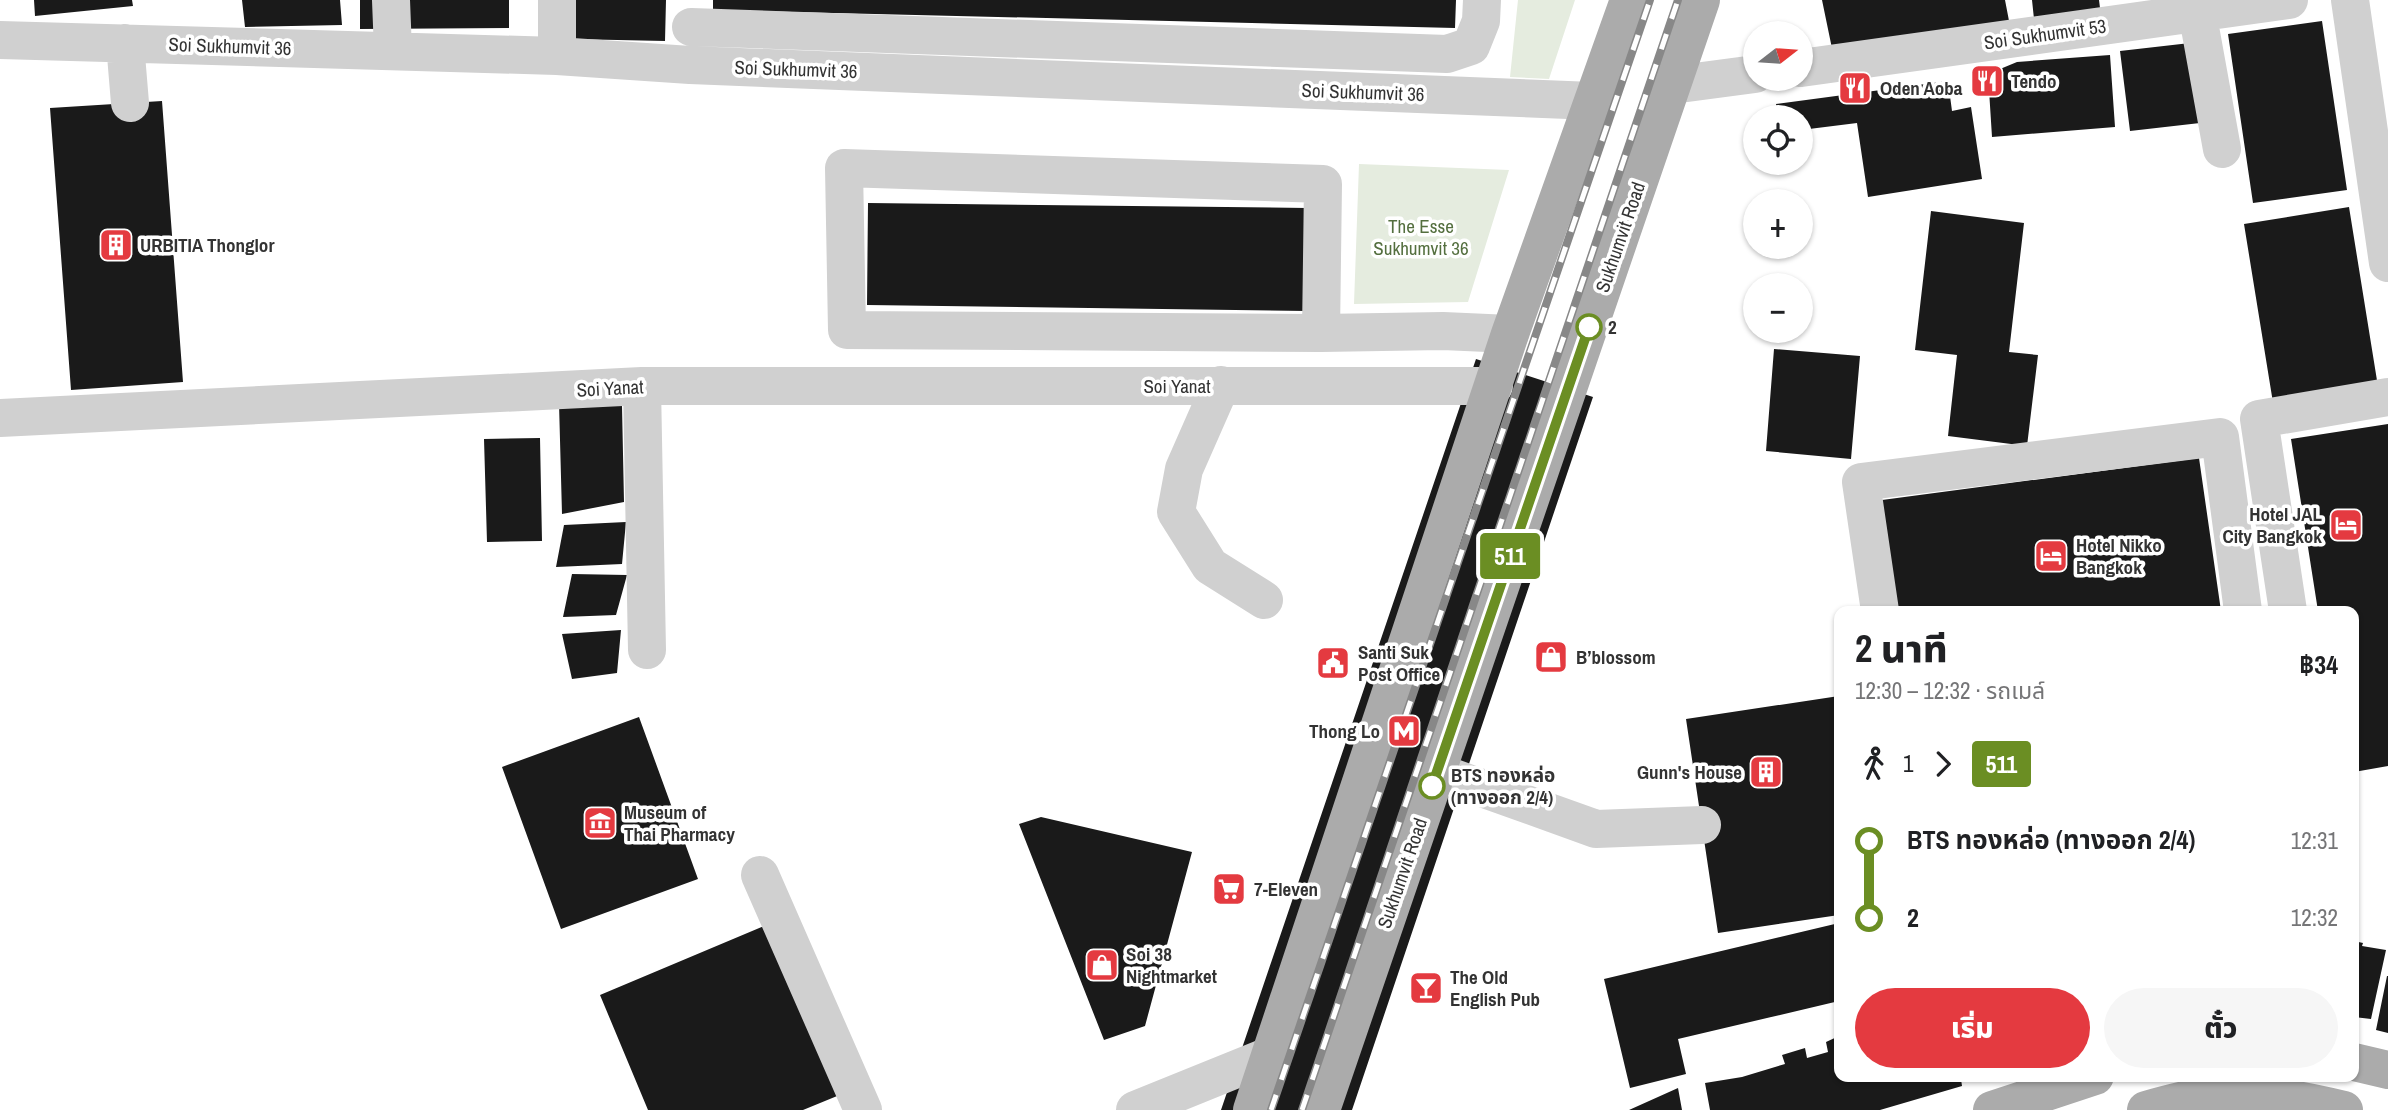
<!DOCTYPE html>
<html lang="th">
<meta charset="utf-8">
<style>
body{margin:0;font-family:"Archivo Narrow","Noto Sans Thai",sans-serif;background:#f6f6f6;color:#202124;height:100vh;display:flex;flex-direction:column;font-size:26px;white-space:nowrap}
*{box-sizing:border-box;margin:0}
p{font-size:23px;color:#757577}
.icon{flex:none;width:38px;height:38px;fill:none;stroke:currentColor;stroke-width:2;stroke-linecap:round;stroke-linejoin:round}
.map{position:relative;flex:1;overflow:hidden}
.panel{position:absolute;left:1834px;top:606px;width:525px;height:476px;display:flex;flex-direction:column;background:#fff;border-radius:14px;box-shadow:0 2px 5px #0004}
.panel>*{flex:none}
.badge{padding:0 14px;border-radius:5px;font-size:24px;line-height:46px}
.needle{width:46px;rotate:73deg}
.buttons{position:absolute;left:1743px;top:21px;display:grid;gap:14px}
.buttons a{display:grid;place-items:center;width:70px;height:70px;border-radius:50%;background:#fff;box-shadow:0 2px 5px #0004;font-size:35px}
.map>.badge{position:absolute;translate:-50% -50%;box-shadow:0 0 0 4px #fff}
.legs{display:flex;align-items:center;gap:10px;height:77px;padding:0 21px;font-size:23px}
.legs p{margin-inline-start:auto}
.overview{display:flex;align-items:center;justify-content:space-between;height:119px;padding:0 21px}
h1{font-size:38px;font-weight:800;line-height:52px}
.button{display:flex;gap:14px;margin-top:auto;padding:14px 21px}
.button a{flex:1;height:80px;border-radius:42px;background:#e43a40;color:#fff;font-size:28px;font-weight:800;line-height:80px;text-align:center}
.button a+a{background:#f6f6f6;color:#202124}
ul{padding:0 21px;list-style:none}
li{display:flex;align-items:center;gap:24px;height:77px;font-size:26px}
li i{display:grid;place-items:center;width:10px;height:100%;margin:0 9px;background:currentColor}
li i::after{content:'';width:18px;height:18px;margin:-9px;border:5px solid;border-radius:50%;background:#fff}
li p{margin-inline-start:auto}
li:first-child i{background:linear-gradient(#0000 50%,currentColor 0)}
li:last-child i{background:linear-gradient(currentColor 50%,#0000 0)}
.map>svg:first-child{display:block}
.green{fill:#e5ecdf}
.building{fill:#1a1a1a}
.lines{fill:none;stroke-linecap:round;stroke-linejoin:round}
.minor{stroke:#d0d0d0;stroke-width:38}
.major{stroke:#ababab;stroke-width:38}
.rail-casing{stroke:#888;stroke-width:8}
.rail{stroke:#fff;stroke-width:5;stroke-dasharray:16;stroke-linecap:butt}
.line-1-casing{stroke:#fff;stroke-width:16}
.line-1{stroke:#6b8e23;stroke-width:10}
.stop-1-dot{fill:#fff;stroke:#6b8e23;stroke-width:3.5}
.labels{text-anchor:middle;stroke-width:7;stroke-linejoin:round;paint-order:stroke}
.street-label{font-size:19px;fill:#333;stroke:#fff}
.poi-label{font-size:19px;font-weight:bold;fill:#333;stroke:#fff;text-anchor:start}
.park-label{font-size:19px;fill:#546f3f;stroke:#fff}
.stop-label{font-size:19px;font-weight:bold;fill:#333;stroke:#fff;text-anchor:start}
</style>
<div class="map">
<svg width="2388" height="1110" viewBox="0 0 2388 1110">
<rect width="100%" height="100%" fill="#fff"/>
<!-- green -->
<path class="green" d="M1518 0H1575L1549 79 1510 77Z
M1359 164 1509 170 1468 302 1354 304Z"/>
<!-- building -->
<path class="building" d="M34 0H132L133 6 35 16Z
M242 0H340L342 25 245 27Z
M360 0H509V28L360 29Z
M571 0H666L665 41 570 39Z
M713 0H1456L1455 28 713 10Z
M1822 0H2005L2010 26 1835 63Z
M2032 0H2099L2100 8 2034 19Z
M2322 21 2347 190 2253 203 2228 34Z
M2190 43 2200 123 2130 131 2120 51Z
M2110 55 2115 127 1992 137 1988 74 2017 62Z
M1948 81 1952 111 1971 107 1982 179 1868 197 1857 123 1801 130V117H1778L1776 104Z
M162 101 183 382 71 390 50 108Z
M868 203 1307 208 1306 311 867 305Z
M2349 207 2380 399 2275 415 2244 224Z
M1931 211 2024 223 2009 352 2038 355 2027 446 1948 436 1957 355 1915 350Z
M1774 349 1860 356 1851 459 1766 451Z
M1476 359 1593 397 1352 1110H1221Z
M559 403 622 406 624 502 562 514Z
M2388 424V766L2354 772V611H2318L2291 439Z
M540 438 542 541 487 542 484 439Z
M2199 458 2221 611H1897L1882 500Z
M626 522 622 564 556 567 564 525Z
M572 574 627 575 616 615 563 617Z
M621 630 617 673 572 679 562 634Z
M1839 696V915L1718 933 1686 719Z
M639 717 698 879 561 929 502 767Z
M1041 817 1192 852 1145 1026 1104 1040 1019 824Z
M771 923 842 1094 803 1110H648L600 995Z
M1839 923V1001L1678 1039 1686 1074 1630 1088 1604 979Z
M2354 941 2363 943 2362 946 2386 950 2371 1019 2354 1017Z
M2387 976H2388V1033L2376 1030Z
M1839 1036V1076L1967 1077 1961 1079 1962 1086 1880 1110H1710L1705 1083 1742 1077 1785 1064 1782 1055 1805 1048 1807 1058 1828 1052 1826 1042Z
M1678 1088 1682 1110H1629Z"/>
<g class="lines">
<!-- minor -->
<path class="minor" d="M391 0 393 51
M557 0V56
M2350 0 2388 263
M2197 11 2222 149
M691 27 1447 54 1471 46 1481 21 1482 0
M0 40 557 56 690 65 1593 101
M125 43 130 103
M1801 68 2289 0
M1672 85 1755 74
M1321 333 1323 184 844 168 847 330 1321 333 1443 331 1510 334
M1221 385 1184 469 1176 512 1210 566 1264 600
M642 386 647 650
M0 418 642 386H1494
M1880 611 1861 482 2220 437 2243 611
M2288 611 2259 419 2388 397
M1437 772 1596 829 1702 825
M760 875 863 1110
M1135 1110 1271 1055"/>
<!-- major -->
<path class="major" d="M2354 1062 2388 1070
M1252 1110 1510 334 1629 0
M1321 1110 1701 0
M1992 1110 2095 1076
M2146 1110C2167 1104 2189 1098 2210 1096 2253 1090 2303 1100 2344 1110"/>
<defs>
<path id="rail" d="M1271 1110 1650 0
M1302 1110 1678 0"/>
</defs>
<!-- rail casing -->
<use href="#rail" class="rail-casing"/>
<!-- rail -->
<use href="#rail" class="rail"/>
</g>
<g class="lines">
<defs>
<path id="line-1" d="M1432 786 1589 327"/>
</defs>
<!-- line-1 casing -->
<use href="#line-1" class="line-1-casing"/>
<!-- line-1 -->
<use href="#line-1" class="line-1"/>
</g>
<!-- icons -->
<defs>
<symbol id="restaurant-square" viewBox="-11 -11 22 22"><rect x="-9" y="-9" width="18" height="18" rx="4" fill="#e43a40" stroke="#fff"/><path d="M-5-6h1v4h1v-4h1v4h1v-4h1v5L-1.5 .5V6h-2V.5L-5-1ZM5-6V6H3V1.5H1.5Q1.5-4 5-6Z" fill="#fff"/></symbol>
<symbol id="building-square" viewBox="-11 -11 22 22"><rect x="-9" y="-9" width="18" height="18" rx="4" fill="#e43a40" stroke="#fff"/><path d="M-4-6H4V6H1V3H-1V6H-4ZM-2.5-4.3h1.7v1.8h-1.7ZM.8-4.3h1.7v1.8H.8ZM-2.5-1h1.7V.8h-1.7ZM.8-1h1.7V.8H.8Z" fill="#fff"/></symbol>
<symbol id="hotel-square" viewBox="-11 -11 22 22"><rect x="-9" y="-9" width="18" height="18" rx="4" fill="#e43a40" stroke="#fff"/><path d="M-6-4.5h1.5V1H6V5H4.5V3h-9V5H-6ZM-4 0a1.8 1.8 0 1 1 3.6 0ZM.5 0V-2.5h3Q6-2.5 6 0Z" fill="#fff"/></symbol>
<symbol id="shop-square" viewBox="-11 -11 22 22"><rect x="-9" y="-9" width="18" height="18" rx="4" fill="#e43a40" stroke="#fff"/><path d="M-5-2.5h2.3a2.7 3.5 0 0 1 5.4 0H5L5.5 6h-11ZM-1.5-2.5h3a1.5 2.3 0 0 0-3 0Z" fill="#fff"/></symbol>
<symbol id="civic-square" viewBox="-11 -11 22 22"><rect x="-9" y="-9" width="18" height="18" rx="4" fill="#e43a40" stroke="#fff"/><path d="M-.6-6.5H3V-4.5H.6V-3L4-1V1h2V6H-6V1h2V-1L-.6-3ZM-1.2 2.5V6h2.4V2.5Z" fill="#fff"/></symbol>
<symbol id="metro-square" viewBox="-11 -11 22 22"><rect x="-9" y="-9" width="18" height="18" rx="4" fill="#e43a40" stroke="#fff"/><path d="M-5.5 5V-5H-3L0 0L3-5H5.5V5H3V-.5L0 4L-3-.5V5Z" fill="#fff"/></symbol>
<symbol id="museum-square" viewBox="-11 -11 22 22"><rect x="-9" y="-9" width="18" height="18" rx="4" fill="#e43a40" stroke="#fff"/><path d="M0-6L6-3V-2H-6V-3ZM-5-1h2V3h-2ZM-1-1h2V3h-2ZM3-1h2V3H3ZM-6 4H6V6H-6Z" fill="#fff"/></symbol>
<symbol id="supermarket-square" viewBox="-11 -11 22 22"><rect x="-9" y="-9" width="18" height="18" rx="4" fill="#e43a40" stroke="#fff"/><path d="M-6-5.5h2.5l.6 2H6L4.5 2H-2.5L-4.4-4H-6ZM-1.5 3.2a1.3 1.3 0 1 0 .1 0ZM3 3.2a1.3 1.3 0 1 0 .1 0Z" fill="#fff"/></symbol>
<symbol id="bar-square" viewBox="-11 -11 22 22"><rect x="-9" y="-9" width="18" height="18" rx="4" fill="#e43a40" stroke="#fff"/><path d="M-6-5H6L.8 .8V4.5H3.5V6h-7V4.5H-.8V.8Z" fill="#fff"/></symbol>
</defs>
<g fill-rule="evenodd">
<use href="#restaurant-square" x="1968" y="62" width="38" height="38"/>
<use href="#restaurant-square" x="1836" y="69" width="38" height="38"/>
<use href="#building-square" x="97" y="226" width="38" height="38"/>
<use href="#hotel-square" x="2327" y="506" width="38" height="38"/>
<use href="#hotel-square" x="2032" y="537" width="38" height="38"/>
<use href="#shop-square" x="1532" y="638" width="38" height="38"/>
<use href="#civic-square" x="1314" y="644" width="38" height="38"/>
<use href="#metro-square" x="1385" y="712" width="38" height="38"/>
<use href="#building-square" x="1747" y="753" width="38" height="38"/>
<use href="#museum-square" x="581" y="804" width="38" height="38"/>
<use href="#supermarket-square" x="1210" y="870" width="38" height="38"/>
<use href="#shop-square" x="1083" y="946" width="38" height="38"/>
<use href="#bar-square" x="1407" y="969" width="38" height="38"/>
</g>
<!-- markers -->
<g class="stop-1-dot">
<circle cx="1589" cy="327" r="12"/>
<circle cx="1432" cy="786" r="12"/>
</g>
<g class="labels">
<!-- street labels -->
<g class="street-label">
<text transform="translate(2045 34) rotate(-8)" y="7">Soi Sukhumvit 53</text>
<text transform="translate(230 46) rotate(2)" y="7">Soi Sukhumvit 36</text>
<text transform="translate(796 69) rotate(2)" y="7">Soi Sukhumvit 36</text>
<text transform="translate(1363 92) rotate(2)" y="7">Soi Sukhumvit 36</text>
<text transform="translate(1620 237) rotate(-71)" y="7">Sukhumvit Road</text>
<text x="1177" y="393">Soi Yanat</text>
<text transform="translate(610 388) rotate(-3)" y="7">Soi Yanat</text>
<text transform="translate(1402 873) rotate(-71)" y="7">Sukhumvit Road</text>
</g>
<!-- poi labels -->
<g class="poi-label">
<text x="2011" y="88">Tendo</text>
<text x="1880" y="95">Oden Aoba</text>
<text x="140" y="252">URBITIA Thonglor</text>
<text x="2322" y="521" text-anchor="end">Hotel JAL<tspan x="2322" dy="22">City Bangkok</tspan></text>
<text x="2076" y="552">Hotel Nikko<tspan x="2076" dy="22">Bangkok</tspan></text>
<text x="1358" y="659">Santi Suk<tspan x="1358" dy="22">Post Office</tspan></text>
<text x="1576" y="664">B’blossom</text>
<text x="1380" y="738" text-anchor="end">Thong Lo</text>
<text x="1742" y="779" text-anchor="end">Gunn's House</text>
<text x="624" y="819">Museum of<tspan x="624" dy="22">Thai Pharmacy</tspan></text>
<text x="1254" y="896">7-Eleven</text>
<text x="1126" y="961">Soi 38<tspan x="1126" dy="22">Nightmarket</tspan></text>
<text x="1450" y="984">The Old<tspan x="1450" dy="22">English Pub</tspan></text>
</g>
<!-- park labels -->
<g class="park-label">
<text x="1421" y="233">The Esse<tspan x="1421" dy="22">Sukhumvit 36</tspan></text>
</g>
<!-- stop labels -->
<g class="stop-label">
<text x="1608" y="334">2</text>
<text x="1451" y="782">BTS ทองหล่อ<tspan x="1451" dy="22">(ทางออก 2/4)</tspan></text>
</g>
</g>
</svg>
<div class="buttons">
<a><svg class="needle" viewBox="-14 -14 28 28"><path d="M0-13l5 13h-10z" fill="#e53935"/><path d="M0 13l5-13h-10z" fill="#757577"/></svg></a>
<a><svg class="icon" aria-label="locate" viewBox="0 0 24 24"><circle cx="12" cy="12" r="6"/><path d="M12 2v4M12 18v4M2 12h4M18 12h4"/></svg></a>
<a>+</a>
<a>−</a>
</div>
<b class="badge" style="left:1510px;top:556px;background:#6b8e23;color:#fff">511</b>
<section class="panel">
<div class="overview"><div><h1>2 นาที</h1><p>12:30 – 12:32 · รถเมล์</p></div><b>฿34</b></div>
<div class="legs"><svg class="icon" aria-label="walk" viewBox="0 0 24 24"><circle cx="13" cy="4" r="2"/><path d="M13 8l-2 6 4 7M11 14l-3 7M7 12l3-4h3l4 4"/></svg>1<svg class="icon" aria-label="forward" viewBox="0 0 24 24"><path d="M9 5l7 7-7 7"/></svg><b class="badge" style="background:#6b8e23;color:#fff">511</b></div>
<ul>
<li><i style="color:#6b8e23"></i><b>BTS ทองหล่อ (ทางออก 2/4)</b><p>12:31</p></li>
<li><i style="color:#6b8e23"></i><b>2</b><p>12:32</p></li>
</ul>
<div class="button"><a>เริ่ม</a><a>ตั๋ว</a></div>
</section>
</div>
